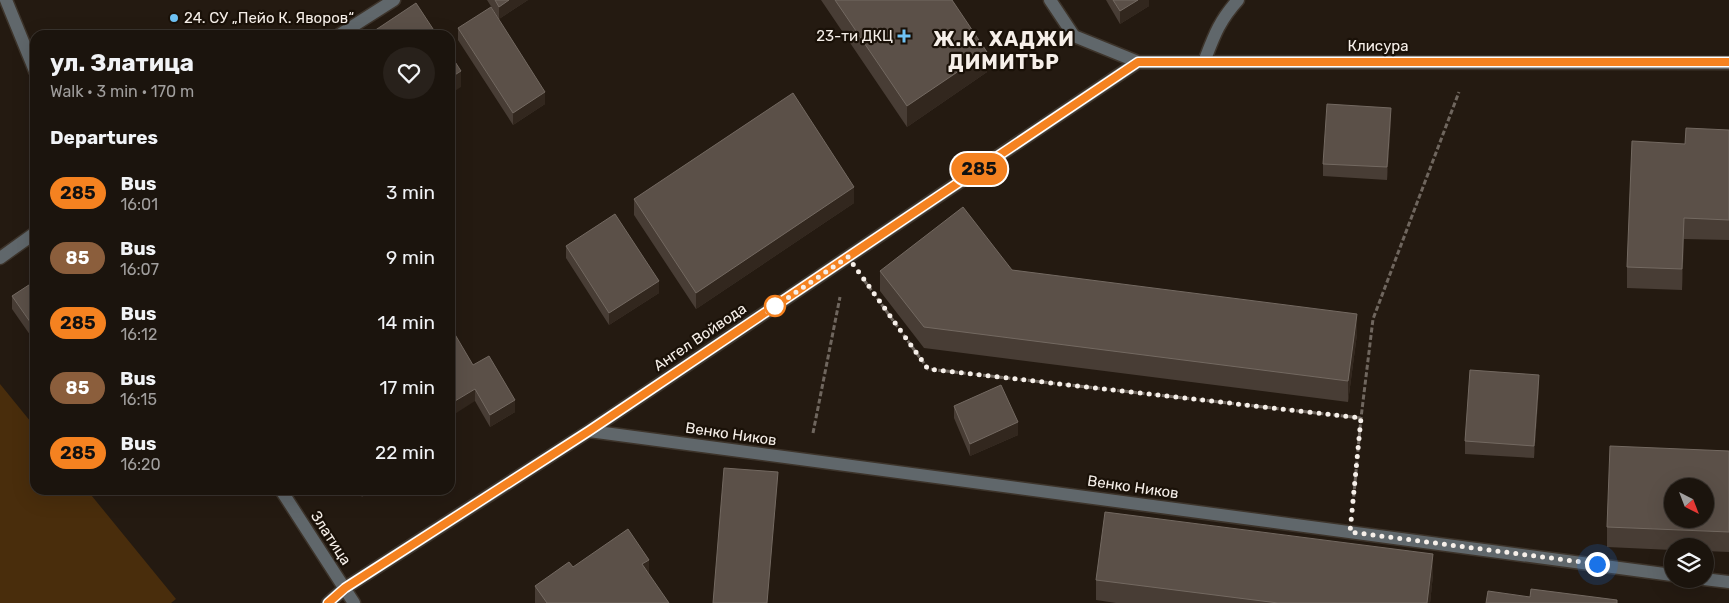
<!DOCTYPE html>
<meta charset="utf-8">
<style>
body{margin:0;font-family:Rubik,sans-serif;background:#28211b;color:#f1f3f6;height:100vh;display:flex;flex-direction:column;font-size:19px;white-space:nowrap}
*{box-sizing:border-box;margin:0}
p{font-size:16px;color:#a09e9d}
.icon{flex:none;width:28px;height:28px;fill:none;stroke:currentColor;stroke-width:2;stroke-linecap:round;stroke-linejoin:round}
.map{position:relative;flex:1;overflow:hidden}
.details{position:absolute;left:30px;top:30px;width:425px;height:465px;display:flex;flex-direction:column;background:#1b140d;border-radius:15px;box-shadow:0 5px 20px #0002,0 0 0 1px #39332e}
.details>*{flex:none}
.badge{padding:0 10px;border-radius:16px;font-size:18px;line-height:32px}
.needle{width:32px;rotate:138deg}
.buttons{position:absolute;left:1664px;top:478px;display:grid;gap:10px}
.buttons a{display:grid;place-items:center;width:50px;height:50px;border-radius:50%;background:#1b140d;box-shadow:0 5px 20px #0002,0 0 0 1px #39332e;font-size:25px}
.you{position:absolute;width:25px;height:25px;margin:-12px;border:4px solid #fff;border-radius:50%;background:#1a73e8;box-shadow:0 0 0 8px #1a73e833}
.map>.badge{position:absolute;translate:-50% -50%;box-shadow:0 0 0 2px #fff}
h2{padding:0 20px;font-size:19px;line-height:45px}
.round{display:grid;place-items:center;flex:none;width:52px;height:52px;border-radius:26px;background:#28211b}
.overview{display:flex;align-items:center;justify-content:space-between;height:85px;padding:0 20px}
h1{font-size:24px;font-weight:700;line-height:38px}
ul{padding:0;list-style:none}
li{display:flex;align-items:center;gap:15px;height:65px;padding:0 20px}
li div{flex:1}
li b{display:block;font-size:19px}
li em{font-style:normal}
li .badge{min-width:55px;font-weight:700;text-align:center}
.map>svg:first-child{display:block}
.green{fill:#492d0c}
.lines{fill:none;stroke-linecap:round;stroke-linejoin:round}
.minor-casing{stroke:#3d342b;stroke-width:15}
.path{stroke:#6f665e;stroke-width:3;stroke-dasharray:5 2.5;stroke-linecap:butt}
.minor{stroke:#60676b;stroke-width:12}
.wall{fill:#483d35}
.shaded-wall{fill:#32271e}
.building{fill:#5b5048;stroke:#736961;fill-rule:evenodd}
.line-casing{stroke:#fff;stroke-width:11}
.line{stroke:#f58220;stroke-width:8}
.walk{stroke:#f6efe9;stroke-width:5;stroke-dasharray:0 9}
.poi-dot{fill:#6fc2f4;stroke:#1a1108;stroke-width:2}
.stop-dot{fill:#fff;stroke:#f58220;stroke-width:2.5}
.labels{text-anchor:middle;stroke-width:4.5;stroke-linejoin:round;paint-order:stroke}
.poi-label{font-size:15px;fill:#f6efe9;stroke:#1a1108;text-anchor:start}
.street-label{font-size:15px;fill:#f6efe9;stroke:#1a1108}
.district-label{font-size:20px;font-weight:bold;letter-spacing:1px;fill:#f6efe9;stroke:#1a1108}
</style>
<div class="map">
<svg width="1729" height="603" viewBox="0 0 1729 603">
<rect width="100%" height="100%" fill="#241a11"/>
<!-- green -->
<path class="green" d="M0 384 35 427V490H87L176 599 171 603H0Z"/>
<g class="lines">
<defs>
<path id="minor" d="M6 0 35 71
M1050 0 1074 36 1138 62 1729 63
M339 35 394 0
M1204 62C1214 36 1219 21 1238 0
M0 258 35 233
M589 431 1672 575
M281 490 354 603
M1704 579 1729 582
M328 603 345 588 589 431 1138 62"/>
</defs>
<!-- minor casing -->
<use href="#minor" class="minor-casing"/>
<!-- path -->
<path class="path" d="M864 280 928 369 1361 418
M813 433 840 297
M1353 504 1361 418 1373 319 1459 92"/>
<!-- minor -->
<use href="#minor" class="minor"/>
</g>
<!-- wall -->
<path class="wall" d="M487 0H528L499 19Z
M821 0H952L987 72 907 127Z
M1106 0H1149V6L1120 24Z
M458 28 545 104 513 125 458 40Z
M1391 120 1387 180 1323 176V164Z
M1729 130V240L1684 239 1682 290 1627 288V267Z
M634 199 854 203 696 309 634 215Z
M566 246 659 293 609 325 566 258Z
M1012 270 1357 334 1348 402 924 348 880 291V271Z
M35 281V342L12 309V296Z
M473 365 515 412 490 427 475 401Z
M1539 387 1534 458 1465 454V441Z
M954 406 1018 435 970 456 954 418Z
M1729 451V552L1705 551V546H1672V550L1607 547V527Z
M358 490H372L362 497Z
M573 567 649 575 669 603H535V586Z
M1433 575 1430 603H1116L1096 600V580Z"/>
<!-- shaded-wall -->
<path class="shaded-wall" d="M509 0H528L499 19V7Z
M1138 0H1149V6L1120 24V11Z
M987 52V72L907 127V106Z
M461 71V87L450 94V78Z
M545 92V104L513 125V113Z
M1391 108V120L1387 180V167Z
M854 187V203L696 309V293Z
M1684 218V239L1682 290V269Z
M659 281V293L609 325V313Z
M1357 314V334L1348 402V381Z
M1539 375V387L1534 458V446Z
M475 389V401L450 417V404Z
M515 400V412L490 427V415Z
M1018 422V435L970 456V444Z
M778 472V479L767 603Z
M362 490H372L362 497Z
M1433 554V575L1430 603H1427Z
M649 560V581L642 564Z"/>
<!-- building -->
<path class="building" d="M495 0H509L499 7Z
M835 0H952L987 52 907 106Z
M1113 0H1138L1120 11Z
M416 3 437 35H368Z
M491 7 545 92 513 113 458 28Z
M450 54 461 71 450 78Z
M793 93 854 187 696 293 634 199Z
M1327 104 1391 108 1387 167 1323 164Z
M1686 128 1729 130V220L1684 218 1682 269 1627 267 1632 141 1685 144Z
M963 207 1012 270 1357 314 1348 381 924 327 880 271Z
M615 214 659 281 609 313 566 246Z
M35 281V329L12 296Z
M450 326 473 365 489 356 515 400 490 415 475 389 450 404Z
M1470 370 1539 375 1534 446 1465 441Z
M1001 385 1018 422 970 444 954 406Z
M1610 446 1729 451V532L1607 527ZM1672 486H1705V519H1672Z
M724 468 778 472 767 603H713Z
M1105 512 1433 554 1427 603H1278L1096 580Z
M628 529 649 560 642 564 669 603H547L535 586 569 562 573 567Z
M1531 589 1617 600V603H1486L1488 591 1530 597Z"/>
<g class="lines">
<defs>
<path id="line" d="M328 603 345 588 589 431 1138 62H1729"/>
</defs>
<!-- line casing -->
<use href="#line" class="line-casing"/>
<!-- line -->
<use href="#line" class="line"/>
<!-- walk -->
<path class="walk" d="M775 306 767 312 848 257 928 369 1361 418 1350 532 1597 564"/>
</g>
<!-- markers -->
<g class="poi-dot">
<circle cx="174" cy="18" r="5"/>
<path d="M901.5 28.5h5v5h5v5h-5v5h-5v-5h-5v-5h5z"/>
</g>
<circle class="stop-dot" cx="775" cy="306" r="10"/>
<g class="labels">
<!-- poi labels -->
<g class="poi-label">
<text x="184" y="23">24. СУ „Пейо К. Яворов“</text>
<text x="893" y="41" text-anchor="end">23-ти ДКЦ</text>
</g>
<!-- street labels -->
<g class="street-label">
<text x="1378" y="51">Клисура</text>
<text transform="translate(700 337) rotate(-34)" y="5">Ангел Войвода</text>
<text transform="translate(731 434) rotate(8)" y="5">Венко Ников</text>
<text transform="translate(1133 487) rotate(8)" y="5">Венко Ников</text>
<text transform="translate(331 538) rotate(57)" y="5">Златица</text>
</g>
<!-- district labels -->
<g class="district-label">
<text x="1004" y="46">Ж.К. ХАДЖИ<tspan x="1004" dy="23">ДИМИТЪР</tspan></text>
</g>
</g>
</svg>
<div class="buttons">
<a><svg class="needle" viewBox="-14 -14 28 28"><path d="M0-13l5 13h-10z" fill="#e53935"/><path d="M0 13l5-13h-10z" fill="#a09e9d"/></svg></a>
<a><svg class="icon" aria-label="layers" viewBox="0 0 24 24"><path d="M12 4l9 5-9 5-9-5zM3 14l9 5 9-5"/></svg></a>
</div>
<div class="you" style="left:1597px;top:564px"></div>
<b class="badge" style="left:979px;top:169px;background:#f58220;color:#111">285</b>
<section class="details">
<div class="overview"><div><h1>ул. Златица</h1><p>Walk · 3 min · 170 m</p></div><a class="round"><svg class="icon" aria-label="heart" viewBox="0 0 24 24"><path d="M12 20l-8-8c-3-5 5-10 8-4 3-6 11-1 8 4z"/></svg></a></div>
<h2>Departures</h2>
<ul>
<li><span class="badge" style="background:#f58220;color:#111">285</span><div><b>Bus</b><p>16:01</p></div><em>3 min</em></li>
<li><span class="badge" style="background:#8b5e3c;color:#fff">85</span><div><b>Bus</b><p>16:07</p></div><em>9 min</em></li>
<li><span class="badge" style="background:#f58220;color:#111">285</span><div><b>Bus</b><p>16:12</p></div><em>14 min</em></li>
<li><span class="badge" style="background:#8b5e3c;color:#fff">85</span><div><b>Bus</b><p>16:15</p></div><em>17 min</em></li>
<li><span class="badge" style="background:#f58220;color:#111">285</span><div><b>Bus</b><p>16:20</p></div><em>22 min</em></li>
</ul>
</section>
</div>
